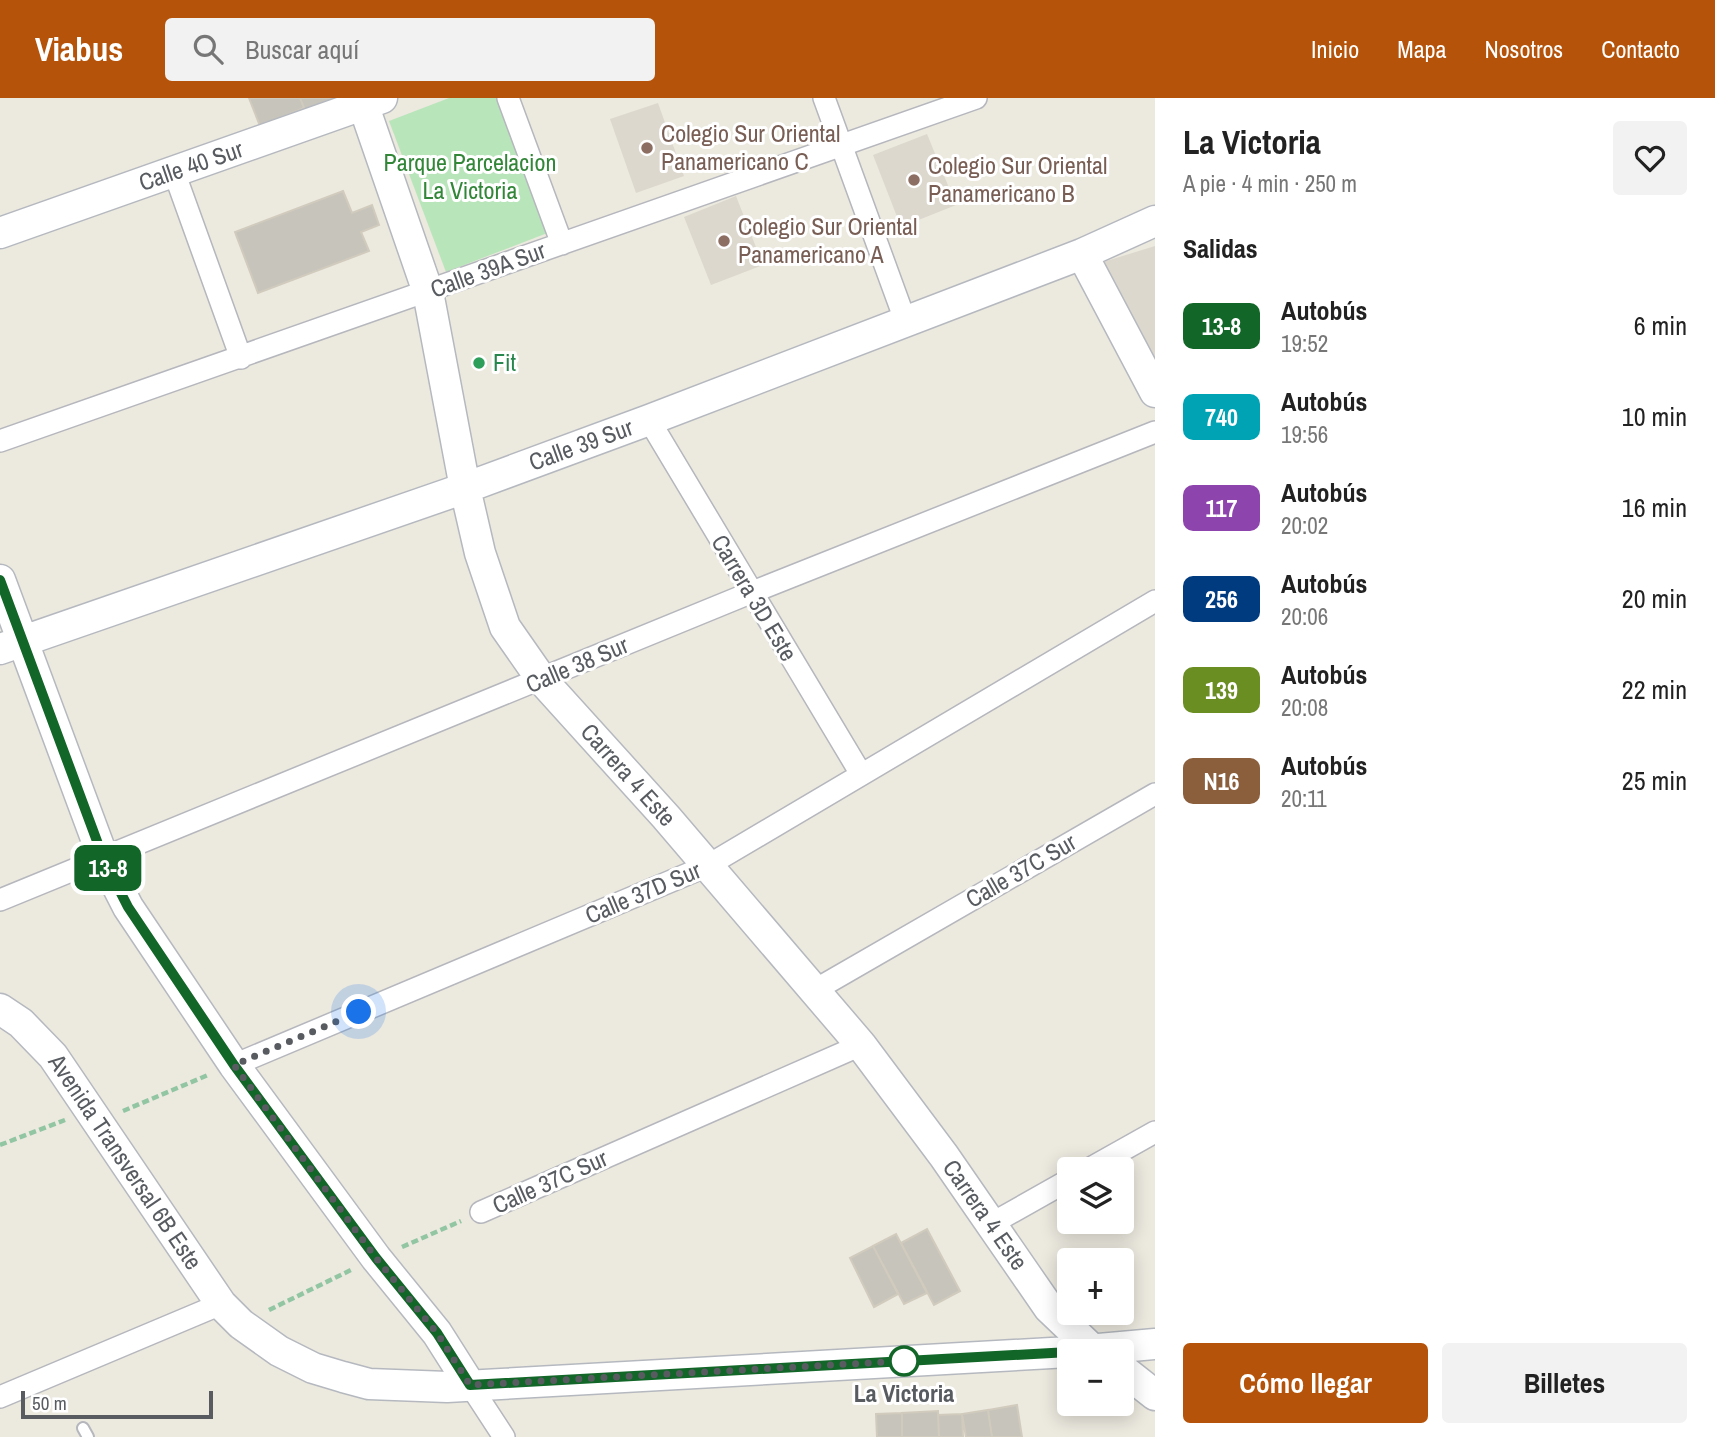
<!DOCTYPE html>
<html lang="es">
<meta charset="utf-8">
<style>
body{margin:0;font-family:"Archivo Narrow",sans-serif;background:#f2f2f2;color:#222;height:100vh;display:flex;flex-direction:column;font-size:26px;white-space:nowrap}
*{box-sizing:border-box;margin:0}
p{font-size:23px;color:#767676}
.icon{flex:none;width:38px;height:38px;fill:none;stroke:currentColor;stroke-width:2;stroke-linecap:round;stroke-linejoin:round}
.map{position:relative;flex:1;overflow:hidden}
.details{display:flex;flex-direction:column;background:#fff;width:560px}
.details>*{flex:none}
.badge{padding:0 14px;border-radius:10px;font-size:24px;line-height:46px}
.tools{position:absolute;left:1057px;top:1059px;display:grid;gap:14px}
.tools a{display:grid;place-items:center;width:77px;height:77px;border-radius:7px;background:#fff;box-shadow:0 4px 18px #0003;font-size:35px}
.scale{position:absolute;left:21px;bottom:18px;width:192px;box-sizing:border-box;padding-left:7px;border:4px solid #585c61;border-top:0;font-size:19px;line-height:24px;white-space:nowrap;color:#585c61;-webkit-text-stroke:5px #fff;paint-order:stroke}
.you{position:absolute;width:35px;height:35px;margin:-18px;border:5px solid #fff;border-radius:50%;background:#1a73e8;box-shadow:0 0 0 10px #1a73e833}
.map>.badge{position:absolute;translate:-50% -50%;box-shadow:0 0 0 4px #fff}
h2{padding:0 28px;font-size:26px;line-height:63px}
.round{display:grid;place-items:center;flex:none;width:74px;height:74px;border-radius:7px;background:#f2f2f2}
.head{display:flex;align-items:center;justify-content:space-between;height:119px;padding:0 28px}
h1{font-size:33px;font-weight:700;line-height:52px}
.action{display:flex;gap:14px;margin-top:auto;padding:14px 28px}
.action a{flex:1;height:80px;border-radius:7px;background:#b45309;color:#fff;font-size:28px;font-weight:700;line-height:80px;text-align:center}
.action a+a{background:#f2f2f2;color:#222}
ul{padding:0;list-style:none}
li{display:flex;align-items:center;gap:21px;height:91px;padding:0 28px}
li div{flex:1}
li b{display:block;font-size:26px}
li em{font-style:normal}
li .badge{min-width:77px;font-weight:700;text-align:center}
header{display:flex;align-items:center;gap:42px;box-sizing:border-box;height:98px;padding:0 35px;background:#b45309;color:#fff}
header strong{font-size:33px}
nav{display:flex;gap:38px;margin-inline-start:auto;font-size:24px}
.search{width:490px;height:63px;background:#f2f2f2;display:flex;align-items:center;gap:18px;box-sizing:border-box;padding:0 24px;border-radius:7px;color:#767676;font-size:26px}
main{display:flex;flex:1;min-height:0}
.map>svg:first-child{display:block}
.education{fill:#dcd8ce}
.green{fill:#b9e5bb}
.building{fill:#c7c4bc;stroke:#d1cbbd;stroke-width:2}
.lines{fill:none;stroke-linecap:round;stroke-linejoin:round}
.lane-casing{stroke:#b5b7bd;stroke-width:14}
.street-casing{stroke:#b5b7bd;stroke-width:24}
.secondary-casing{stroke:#b5b9bf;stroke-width:33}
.path{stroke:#92c6a2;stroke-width:4.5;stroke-dasharray:7 3.5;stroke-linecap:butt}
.lane{stroke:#fff;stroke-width:10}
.street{stroke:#fff;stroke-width:21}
.secondary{stroke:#fff;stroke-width:30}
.line-casing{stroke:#fff;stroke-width:16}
.line{stroke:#126628;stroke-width:10}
.walk{stroke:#585c61;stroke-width:7;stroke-dasharray:0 12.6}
.education-dot{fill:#8d6e63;stroke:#fff;stroke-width:2.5}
.leisure-dot{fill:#2e9e5b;stroke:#fff;stroke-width:2.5}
.stop-dot{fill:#fff;stroke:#126628;stroke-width:3.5}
.labels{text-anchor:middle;stroke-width:6;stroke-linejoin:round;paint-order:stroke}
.education-label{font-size:24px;fill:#785e54;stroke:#fff;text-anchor:start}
.park-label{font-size:24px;fill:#328638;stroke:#fff}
.street-label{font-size:24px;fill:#585c61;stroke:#fff}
.leisure-label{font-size:24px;fill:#27864d;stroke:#fff;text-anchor:start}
.stop-label{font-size:24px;font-weight:bold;fill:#585c61;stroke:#fff}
</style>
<header>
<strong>Viabus</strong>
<div class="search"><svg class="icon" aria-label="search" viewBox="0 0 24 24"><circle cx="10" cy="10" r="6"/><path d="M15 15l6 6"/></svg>Buscar aquí</div>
<nav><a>Inicio</a><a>Mapa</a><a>Nosotros</a><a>Contacto</a></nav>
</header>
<main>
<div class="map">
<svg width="1155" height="1339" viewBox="0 0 1155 1339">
<rect width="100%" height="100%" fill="#ece9df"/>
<!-- education -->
<path class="education" d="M658 5 684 78 636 95 610 21Z
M927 36 956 107 901 129 873 57Z
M736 98 763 167 711 187 684 119Z
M1155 148V265L1103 164Z"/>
<!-- green -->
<path class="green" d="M449 0H500L550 134 446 174 389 23Z"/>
<!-- building -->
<path class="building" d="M249 0H300L304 10 260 28Z
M300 0H336L305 12Z
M343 93 352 115 372 107 379 127 361 134 369 153 258 195 235 134Z
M927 1131 960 1193 934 1207 901 1145Z
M896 1136 927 1195 904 1206 873 1148Z
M873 1148 898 1196 874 1209 850 1160Z
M1017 1307 1022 1339H992L988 1312Z
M988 1312 992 1339H966L962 1316Z
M938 1313 939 1339H902V1315Z
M902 1315V1339H877L876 1316Z
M962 1316 963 1339H939L938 1317Z"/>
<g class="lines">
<defs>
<path id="lane" d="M83 1330 88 1339"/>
<path id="street" d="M508 0 562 146
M824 0 905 222
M174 74 241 260
M649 322 861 676
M0 343 976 0
M0 802 750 495 1155 334
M815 892 1155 696
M234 967 707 768 1155 503
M1089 1071 1155 1034
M481 1114 861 947
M991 1126 1069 1082
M470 1287 504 1339
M0 1299 221 1206"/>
<path id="secondary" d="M361 0 428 194 465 390 480 455 505 529 542 582 666 719 861 947 944 1058 1049 1210 1094 1253
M0 135 382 0
M1082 156 1155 294
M0 482 104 762 128 809 234 967 376 1160 437 1235 470 1287
M0 551 465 390 649 322 1082 156 1155 123
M0 911 21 925 53 958 221 1206 241 1226 279 1253 313 1270 343 1279 369 1286 447 1289 1069 1254
M1076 1253 1155 1246
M1122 1271 1155 1297"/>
</defs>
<!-- lane casing -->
<use href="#lane" class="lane-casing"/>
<!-- street casing -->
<use href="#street" class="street-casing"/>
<!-- secondary casing -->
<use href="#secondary" class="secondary-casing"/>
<!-- path -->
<path class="path" d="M123 1013 208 977
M0 1047 65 1022
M402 1149 461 1123
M269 1212 353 1171"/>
<!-- lane -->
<use href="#lane" class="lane"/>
<!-- street -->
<use href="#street" class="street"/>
<!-- secondary -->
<use href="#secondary" class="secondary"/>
</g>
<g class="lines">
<defs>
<path id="line" d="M0 482 104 762 128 809 234 967 376 1160 437 1235 470 1287 1069 1254"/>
</defs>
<!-- line casing -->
<use href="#line" class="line-casing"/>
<!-- line -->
<use href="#line" class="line"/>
<!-- walk -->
<path class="walk" d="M359 914 234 967 376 1160 437 1235 470 1287 904 1263"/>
</g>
<!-- markers -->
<g class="education-dot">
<circle cx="647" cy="50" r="7"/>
<circle cx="914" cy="82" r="7"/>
<circle cx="724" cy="143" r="7"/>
</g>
<circle class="leisure-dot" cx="479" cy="265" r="7"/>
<circle class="stop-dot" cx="904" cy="1263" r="14"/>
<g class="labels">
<!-- education labels -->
<g class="education-label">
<text x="661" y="44">Colegio Sur Oriental<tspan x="661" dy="28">Panamericano C</tspan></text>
<text x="928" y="76">Colegio Sur Oriental<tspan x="928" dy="28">Panamericano B</tspan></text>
<text x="738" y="137">Colegio Sur Oriental<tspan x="738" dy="28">Panamericano A</tspan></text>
</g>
<!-- park labels -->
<g class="park-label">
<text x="470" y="73">Parque Parcelacion<tspan x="470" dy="28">La Victoria</tspan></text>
</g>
<!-- street labels -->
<g class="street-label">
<text transform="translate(191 68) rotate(-19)" y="8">Calle 40 Sur</text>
<text transform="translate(488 172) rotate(-20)" y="8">Calle 39A Sur</text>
<text transform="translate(581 347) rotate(-20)" y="8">Calle 39 Sur</text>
<text transform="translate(754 500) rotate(59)" y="8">Carrera 3D Este</text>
<text transform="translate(577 567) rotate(-23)" y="8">Calle 38 Sur</text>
<text transform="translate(628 677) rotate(48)" y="8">Carrera 4 Este</text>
<text transform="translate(1021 773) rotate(-30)" y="8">Calle 37C Sur</text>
<text transform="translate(643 795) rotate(-23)" y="8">Calle 37D Sur</text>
<text transform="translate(125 1064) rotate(56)" y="8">Avenida Transversal 6B Este</text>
<text transform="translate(550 1084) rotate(-24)" y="8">Calle 37C Sur</text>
<text transform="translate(985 1117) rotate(55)" y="8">Carrera 4 Este</text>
</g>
<!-- leisure labels -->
<g class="leisure-label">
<text x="493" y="273">Fit</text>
</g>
<!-- stop labels -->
<g class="stop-label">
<text x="904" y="1304">La Victoria</text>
</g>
</g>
</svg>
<div class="tools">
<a><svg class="icon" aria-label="layers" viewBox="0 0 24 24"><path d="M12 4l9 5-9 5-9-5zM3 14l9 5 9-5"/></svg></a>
<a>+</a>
<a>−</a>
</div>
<div class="scale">50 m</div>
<div class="you" style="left:359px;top:914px"></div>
<b class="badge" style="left:108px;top:770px;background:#126628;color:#fff">13-8</b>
</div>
<section class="details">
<div class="head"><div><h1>La Victoria</h1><p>A pie · 4 min · 250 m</p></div><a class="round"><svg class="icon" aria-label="heart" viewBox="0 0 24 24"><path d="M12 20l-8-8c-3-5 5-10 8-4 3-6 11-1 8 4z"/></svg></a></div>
<h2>Salidas</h2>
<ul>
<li><span class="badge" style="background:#126628;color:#fff">13-8</span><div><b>Autobús</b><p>19:52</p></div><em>6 min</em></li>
<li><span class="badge" style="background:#00a3b4;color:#fff">740</span><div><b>Autobús</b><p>19:56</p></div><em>10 min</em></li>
<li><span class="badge" style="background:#8e44ad;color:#fff">117</span><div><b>Autobús</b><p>20:02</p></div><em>16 min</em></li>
<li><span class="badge" style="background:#003b80;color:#fff">256</span><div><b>Autobús</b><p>20:06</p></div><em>20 min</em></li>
<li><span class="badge" style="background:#6b8e23;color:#fff">139</span><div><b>Autobús</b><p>20:08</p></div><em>22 min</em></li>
<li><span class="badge" style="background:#8b5e3c;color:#fff">N16</span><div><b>Autobús</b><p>20:11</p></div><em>25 min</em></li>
</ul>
<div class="action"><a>Cómo llegar</a><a>Billetes</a></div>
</section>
</main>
